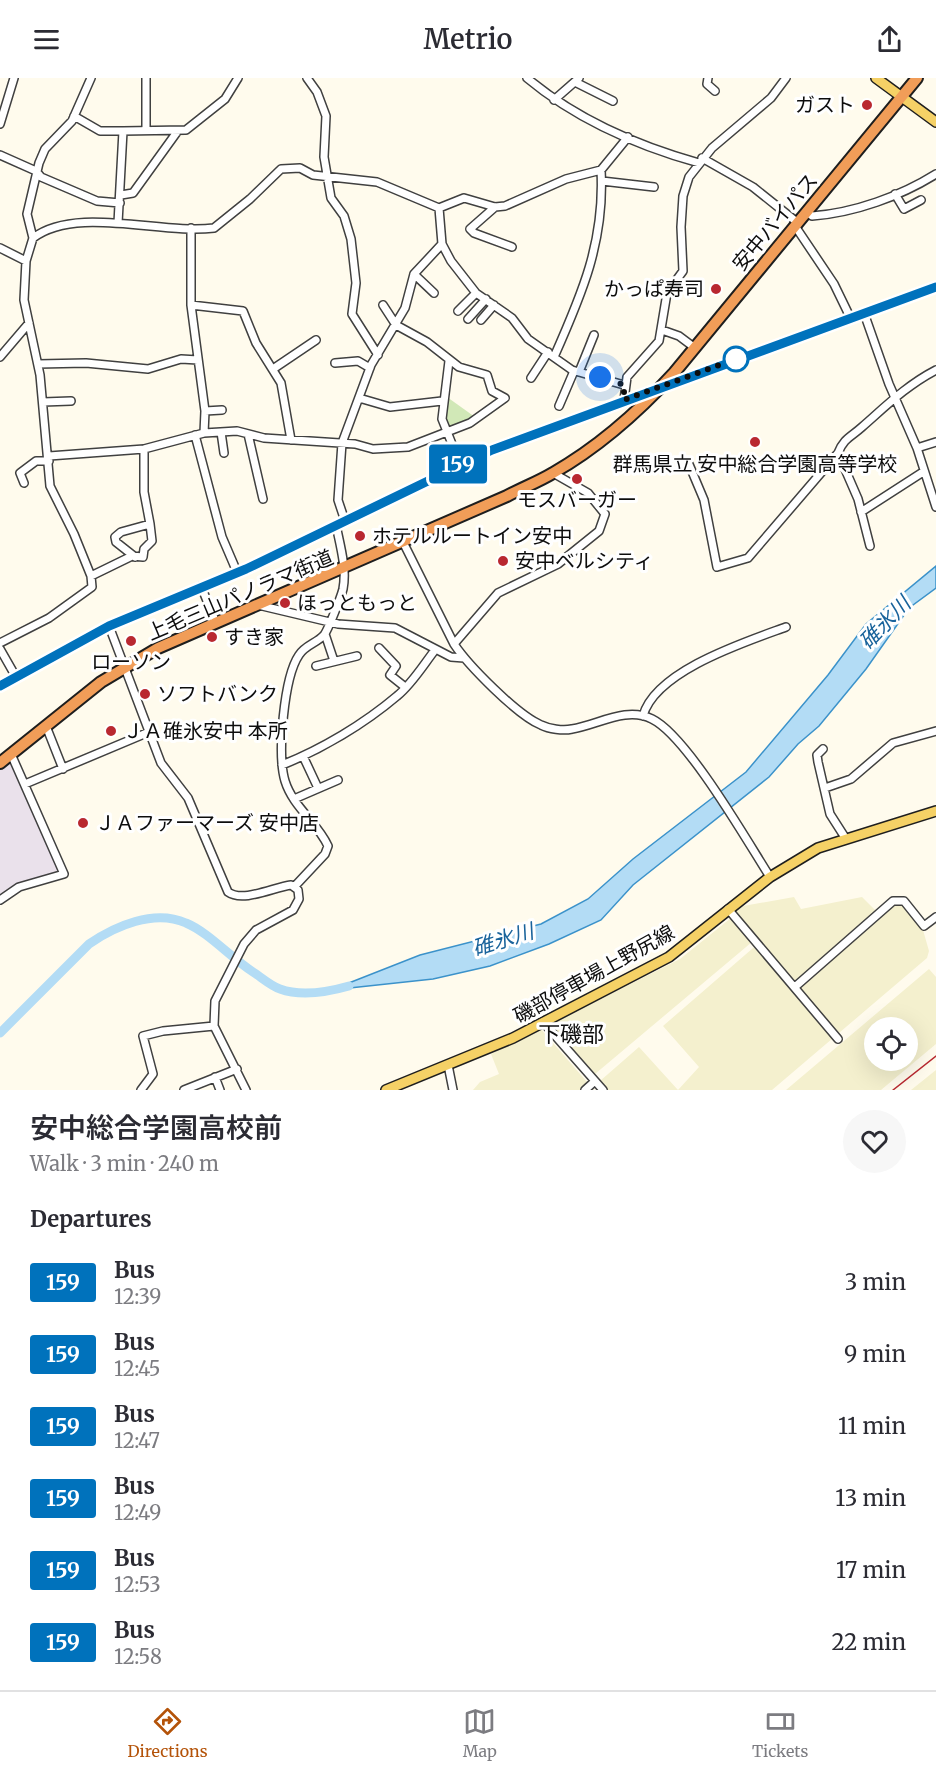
<!DOCTYPE html>
<meta charset="utf-8">
<style>
body{margin:0;font-family:Merriweather,"Noto Sans JP",serif;background:#f7f7f7;color:#2b2b33;height:100vh;display:flex;flex-direction:column;font-size:22px;white-space:nowrap}
*{box-sizing:border-box;margin:0}
p{font-size:20px;color:#7c7c81}
.icon{flex:none;width:33px;height:33px;fill:none;stroke:currentColor;stroke-width:2;stroke-linecap:round;stroke-linejoin:round}
.map{position:relative;height:1012px;overflow:hidden}
.panel{display:flex;flex-direction:column;background:#fff;flex:1}
.panel>*{flex:none}
.badge{padding:0 12px;border-radius:4px;font-size:21px;line-height:39px}
.buttons{position:absolute;left:864px;top:939px;display:grid;gap:12px}
.buttons a{display:grid;place-items:center;width:54px;height:54px;border-radius:50%;background:#fff;box-shadow:0 6px 24px #0002;font-size:30px}
.you{position:absolute;width:30px;height:30px;margin:-15px;border:4px solid #fff;border-radius:50%;background:#1a73e8;box-shadow:0 0 0 9px #1a73e833}
.map>.badge{position:absolute;translate:-50% -50%;box-shadow:0 0 0 3px #fff}
h2{padding:0 30px;font-size:22px;line-height:54px}
.round{display:grid;place-items:center;flex:none;width:63px;height:63px;border-radius:32px;background:#f7f7f7}
.head{display:flex;align-items:center;justify-content:space-between;height:102px;padding:0 30px}
h1{font-size:28px;font-weight:600;line-height:45px}
ul{padding:0;list-style:none}
li{display:flex;align-items:center;gap:18px;height:72px;padding:0 30px}
li div{flex:1}
li b{display:block;font-size:22px}
li em{font-style:normal}
li .badge{min-width:66px;font-weight:700;text-align:center}
header{display:flex;justify-content:space-between;align-items:center;height:78px;padding:0 30px;background:#fff;font-size:27px;font-weight:600}
.tabs{display:flex;justify-content:space-around;align-items:center;height:84px;border-top:2px solid #e1e1e2;background:#fff;font-size:16px;color:#7c7c81}
.tabs a{display:grid;justify-items:center;gap:3px}
.tabs .current{color:#b45309}
.map>svg:first-child{display:block}
.industrial{fill:#eae1eb}
.farmland{fill:#f4f0ce;fill-rule:evenodd}
.green{fill:#d1e8b7}
.water{fill:#b3dcf5;stroke:#3b92ca;stroke-width:1.5}
.lines{fill:none;stroke-linecap:round;stroke-linejoin:round}
.river{stroke:#b3dcf5;stroke-width:9}
.minor-casing{stroke:#404040;stroke-width:10}
.major-casing{stroke:#1e1e1e;stroke-width:12}
.highway-casing{stroke:#1e1e1e;stroke-width:14}
.minor{stroke:#fff;stroke-width:7}
.major{stroke:#f5d166;stroke-width:9}
.highway{stroke:#f19d58;stroke-width:10}
.rail{stroke:#b92830;stroke-width:1.5}
.line-casing{stroke:#fff;stroke-width:14}
.line{stroke:#0072bc;stroke-width:9}
.walk{stroke:#0d0d0d;stroke-width:6;stroke-dasharray:0 10.8}
.poi-dot{fill:#b92830;stroke:#fff;stroke-width:2}
.stop-dot{fill:#fff;stroke:#0072bc;stroke-width:3}
.labels{text-anchor:middle;stroke-width:6;stroke-linejoin:round;paint-order:stroke}
.poi-label{font-size:20px;fill:#0d0d0d;stroke:#fff;text-anchor:start}
.street-label{font-size:20px;fill:#0d0d0d;stroke:#fff}
.water-label{font-size:21px;font-style:italic;fill:#19639b;stroke:#fff}
.quarter-label{font-size:22px;fill:#0d0d0d;stroke:#fff}
</style>
<header><svg class="icon" aria-label="menu" viewBox="0 0 24 24"><path d="M4 6h16M4 12h16M4 18h16"/></svg>Metrio<svg class="icon" aria-label="share" viewBox="0 0 24 24"><path d="M12 15V3M7 8l5-5 5 5M5 13v7h14v-7"/></svg></header>
<div class="map">
<svg width="936" height="1012" viewBox="0 0 936 1012">
<rect width="100%" height="100%" fill="#fffbed"/>
<!-- industrial -->
<path class="industrial" d="M9 683 13 684 61 795 0 821V690Z"/>
<!-- farmland -->
<path class="farmland" d="M794 819 801 831 862 819 882 839 895 827 901 826 923 852 929 873 927 880 772 1012H607L600 1003 639 969 678 1012 699 989 663 948 760 864 733 834 743 828Z
M731 840 752 864 595 996 551 946 680 881Z
M929 891 936 899V966L881 1012H786ZM874 950H908V982H874Z
M540 950 594 1012H473L480 1004 499 996 491 976Z
M936 992V1012H911Z"/>
<!-- green -->
<path class="green" d="M447 319 475 339 469 344 448 349 445 334Z"/>
<!-- water -->
<path class="water" d="M936 488V510L909 530 866 591 819 648 798 666 769 699 633 807 601 842 549 866 490 888 433 901 331 912 420 877 541 846 588 821 633 781 746 694 828 597 866 546Z"/>
<g class="lines">
<!-- river -->
<path class="river" d="M0 955 89 866C115 848 154 831 186 845 208 854 231 880 253 894 261 899 271 908 280 911 302 919 328 914 349 908"/>
<defs>
<path id="minor" d="M146 0V51
M307 0 317 14 326 38 324 79 331 120 344 138 351 161 356 205 352 236 378 277
M527 0C576 41 638 68 699 85
M708 0 707 6 715 13
M575 4 613 23
M554 22 579 0
M74 38 100 53H123
M0 46 14 0
M0 77 36 93 41 99 97 123 120 125
M702 80 753 109 798 145
M602 103 654 109
M895 116 904 131 921 122
M121 117 133 115 177 54
M495 129 470 151 474 155 512 169
M439 130 442 166 451 183 476 215 512 240 528 261 572 292 624 307
M807 134 812 138C854 135 901 118 936 96
M118 145 123 53 186 52 225 21 238 0
M795 148 834 206 850 239
M191 150V227L205 333 204 355
M33 160 27 136 39 85 45 71 72 43 91 0
M0 170 26 183
M414 196 434 215
M191 227 243 233 256 265 281 305 291 362
M458 233 476 215
M864 235 889 306 917 370 936 429
M468 241 486 221
M481 242 494 227
M662 252 679 258 695 270
M0 279 29 245
M554 279C582 216 605 163 601 92
M449 283 442 341 460 386
M335 285 358 283 370 290
M38 286 86 285 148 291 181 281 198 282
M273 291 316 262
M579 294 594 257
M531 300 548 274
M359 320 390 329 442 323
M624 322 627 299 659 263 667 215 683 193 681 149 683 118 689 99 712 70 771 20 786 0
M43 324 71 323
M559 328 574 293
M205 333 222 332
M221 354 224 375
M248 356 263 421
M195 357 222 459 237 494
M917 370 936 364
M144 371V414L150 446
M838 375 858 421 870 468
M49 378 144 371 204 355 237 353 264 360 355 366 373 371 408 369 470 345 505 320 492 313 487 297 459 289 427 264 396 247 383 227
M688 384 704 422 717 489 748 480 838 375C844 360 851 359 862 349 886 328 907 307 936 292
M24 405 20 395 36 383H49
M861 434 923 394
M345 443 338 422 342 365 371 287 405 230 414 196 442 166
M403 464 454 566C468 587 517 637 541 647 549 651 563 653 572 651 598 647 626 628 652 641 687 658 747 763 770 799
M91 498 132 478 143 479 144 471 152 463 150 446 121 454 115 459 116 464 135 479
M201 508 216 545
M258 527 338 546 395 550 451 579 464 580
M109 548 161 685 188 720 228 814C243 825 274 809 291 807L298 812 299 821 293 832 256 852 244 866 215 923 214 948 246 1012
M325 556 334 583
M0 565 49 540 92 509 91 498 74 456 50 408 40 297 24 222 26 183 33 160C76 127 162 157 214 150L250 121 281 91 300 90 313 97 377 104 439 130 464 120 495 129 505 128 566 101 601 92 628 59
M454 566 498 515 558 486 599 453 605 436 588 415 553 395
M379 570 396 588 390 597 405 609
M0 571 16 599
M316 588 357 578
M643 638C655 593 745 564 786 549
M46 648 63 691
M823 671 817 677 818 684 830 736 846 761
M303 678 318 710
M282 687C322 671 364 646 397 618 412 606 424 586 435 572
M25 706 149 654
M825 710 851 701 893 665 936 653
M294 721 338 702
M295 808 325 776 328 768C317 744 293 729 285 703 277 676 284 599 299 577 305 567 317 565 324 557 328 552 341 519 343 511 347 490 340 467 336 447
M0 822 19 809 64 796 11 676
M728 831 838 961
M796 908 893 823H904L924 848 936 839
M543 944 603 1012
M448 987 453 1012
M215 999 220 1012
M141 1012 153 996 143 958 163 953 214 948
M184 1012 237 991
M585 1012 595 1003"/>
<path id="major" d="M876 0 936 44
M0 608 109 548 246 491 492 372 936 209
M386 1012 513 960 669 879 770 799 818 770 936 733"/>
<path id="highway" d="M0 685 101 604 158 570 507 418C522 410 538 404 553 395 597 370 640 332 674 295L917 0"/>
</defs>
<!-- minor casing -->
<use href="#minor" class="minor-casing"/>
<!-- major casing -->
<use href="#major" class="major-casing"/>
<!-- highway casing -->
<use href="#highway" class="highway-casing"/>
<!-- minor -->
<use href="#minor" class="minor"/>
<!-- major -->
<use href="#major" class="major"/>
<!-- highway -->
<use href="#highway" class="highway"/>
<!-- rail -->
<path class="rail" d="M893 1012 936 978"/>
</g>
<g class="lines">
<defs>
<path id="line" d="M0 608 109 548 246 491 492 372 936 209"/>
</defs>
<!-- line casing -->
<use href="#line" class="line-casing"/>
<!-- line -->
<use href="#line" class="line"/>
<!-- walk -->
<path class="walk" d="M600 299 624 307V322L744 278 736 281"/>
</g>
<!-- markers -->
<g class="poi-dot">
<circle cx="867" cy="27" r="6"/>
<circle cx="716" cy="211" r="6"/>
<circle cx="755" cy="364" r="6"/>
<circle cx="577" cy="401" r="6"/>
<circle cx="360" cy="458" r="6"/>
<circle cx="503" cy="483" r="6"/>
<circle cx="285" cy="525" r="6"/>
<circle cx="212" cy="559" r="6"/>
<circle cx="131" cy="563" r="6"/>
<circle cx="145" cy="616" r="6"/>
<circle cx="111" cy="653" r="6"/>
<circle cx="83" cy="745" r="6"/>
</g>
<circle class="stop-dot" cx="736" cy="281" r="12"/>
<g class="labels">
<!-- poi labels -->
<g class="poi-label">
<text x="855" y="34" text-anchor="end">ガスト</text>
<text x="704" y="218" text-anchor="end">かっぱ寿司</text>
<text x="755" y="393" text-anchor="middle">群馬県立 安中総合学園高等学校</text>
<text x="577" y="429" text-anchor="middle">モスバーガー</text>
<text x="372" y="465">ホテルルートイン安中</text>
<text x="515" y="490">安中ベルシティ</text>
<text x="297" y="532">ほっともっと</text>
<text x="224" y="566">すき家</text>
<text x="131" y="591" text-anchor="middle">ローソン</text>
<text x="157" y="623">ソフトバンク</text>
<text x="123" y="660">ＪＡ碓氷安中 本所</text>
<text x="95" y="752">ＪＡファーマーズ 安中店</text>
</g>
<!-- street labels -->
<g class="street-label">
<text transform="translate(775 144) rotate(-50)" y="7">安中バイパス</text>
<text transform="translate(240 517) rotate(-23)" y="7">上毛三山パノラマ街道</text>
<text transform="translate(594 896) rotate(-29)" y="7">磯部停車場上野尻線</text>
</g>
<!-- water labels -->
<g class="water-label">
<text transform="translate(885 545) rotate(-46)" y="7">碓氷川</text>
<text transform="translate(503 862) rotate(-17)" y="7">碓氷川</text>
</g>
<!-- quarter labels -->
<g class="quarter-label">
<text x="571" y="964">下磯部</text>
</g>
</g>
</svg>
<div class="buttons">
<a><svg class="icon" aria-label="locate" viewBox="0 0 24 24"><circle cx="12" cy="12" r="6"/><path d="M12 2v4M12 18v4M2 12h4M18 12h4"/></svg></a>
</div>
<div class="you" style="left:600px;top:299px"></div>
<b class="badge" style="left:458px;top:386px;background:#0072bc;color:#fff">159</b>
</div>
<section class="panel">
<div class="head"><div><h1>安中総合学園高校前</h1><p>Walk · 3 min · 240 m</p></div><a class="round"><svg class="icon" aria-label="heart" viewBox="0 0 24 24"><path d="M12 20l-8-8c-3-5 5-10 8-4 3-6 11-1 8 4z"/></svg></a></div>
<h2>Departures</h2>
<ul>
<li><span class="badge" style="background:#0072bc;color:#fff">159</span><div><b>Bus</b><p>12:39</p></div><em>3 min</em></li>
<li><span class="badge" style="background:#0072bc;color:#fff">159</span><div><b>Bus</b><p>12:45</p></div><em>9 min</em></li>
<li><span class="badge" style="background:#0072bc;color:#fff">159</span><div><b>Bus</b><p>12:47</p></div><em>11 min</em></li>
<li><span class="badge" style="background:#0072bc;color:#fff">159</span><div><b>Bus</b><p>12:49</p></div><em>13 min</em></li>
<li><span class="badge" style="background:#0072bc;color:#fff">159</span><div><b>Bus</b><p>12:53</p></div><em>17 min</em></li>
<li><span class="badge" style="background:#0072bc;color:#fff">159</span><div><b>Bus</b><p>12:58</p></div><em>22 min</em></li>
</ul>
</section>
<nav class="tabs">
<a class="current"><svg class="icon" aria-label="directions" viewBox="0 0 24 24"><path d="M12 3l9 9-9 9-9-9zM9 14v-3h6M13 9l2 2-2 2"/></svg>Directions</a>
<a><svg class="icon" aria-label="map" viewBox="0 0 24 24"><path d="M3 6l6-2 6 2 6-2v14l-6 2-6-2-6 2zM9 4v14M15 6v14"/></svg>Map</a>
<a><svg class="icon" aria-label="tickets" viewBox="0 0 24 24"><path d="M3 7h18v10H3zM15 7v10"/></svg>Tickets</a>
</nav>
